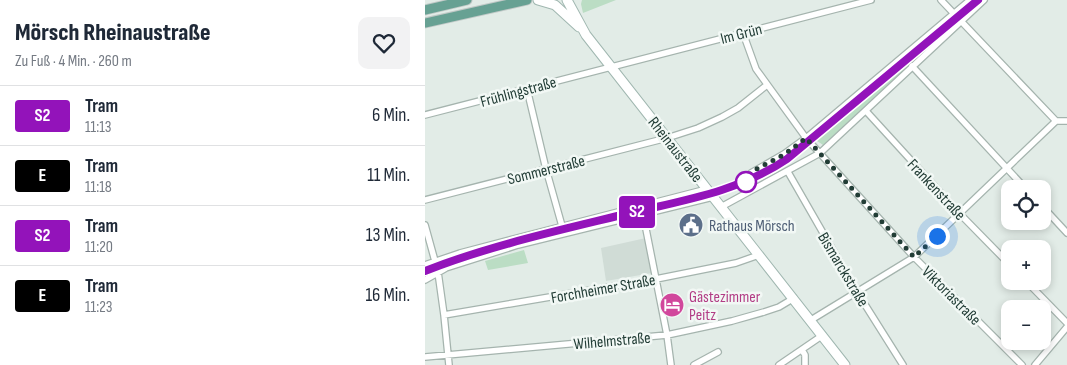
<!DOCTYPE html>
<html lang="de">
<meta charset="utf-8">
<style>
body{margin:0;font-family:"Sofia Sans Condensed",sans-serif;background:#f2f2f3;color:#1f2937;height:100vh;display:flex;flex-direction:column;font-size:19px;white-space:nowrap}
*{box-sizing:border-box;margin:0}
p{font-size:16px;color:#747a83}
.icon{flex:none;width:28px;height:28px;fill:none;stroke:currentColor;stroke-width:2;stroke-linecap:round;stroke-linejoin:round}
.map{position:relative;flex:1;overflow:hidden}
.sheet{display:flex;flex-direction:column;background:#fff;width:425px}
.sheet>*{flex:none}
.badge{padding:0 10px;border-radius:4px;font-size:18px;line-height:32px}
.controls{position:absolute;left:576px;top:180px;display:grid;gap:10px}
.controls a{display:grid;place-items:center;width:50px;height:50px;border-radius:10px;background:#fff;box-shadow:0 2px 8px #0003;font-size:25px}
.you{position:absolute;width:25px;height:25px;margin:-12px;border:4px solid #fff;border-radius:50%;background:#1a73e8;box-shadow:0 0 0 8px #1a73e833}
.map>.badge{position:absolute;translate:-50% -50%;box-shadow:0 0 0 2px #fff}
.round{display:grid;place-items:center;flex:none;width:52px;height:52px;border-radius:10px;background:#f2f2f3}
.overview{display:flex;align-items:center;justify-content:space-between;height:85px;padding:0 15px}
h1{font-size:24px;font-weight:800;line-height:38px}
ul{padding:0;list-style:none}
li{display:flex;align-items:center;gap:15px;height:60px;padding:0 15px;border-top:1px solid #e0e1e3}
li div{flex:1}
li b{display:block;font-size:19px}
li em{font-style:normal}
li .badge{min-width:55px;font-weight:700;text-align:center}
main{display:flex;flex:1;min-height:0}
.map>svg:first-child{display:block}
.built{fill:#d0dcd6}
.green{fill:#bbddc4}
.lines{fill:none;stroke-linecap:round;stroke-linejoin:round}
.street-casing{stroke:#a5b4ae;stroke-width:8}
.secondary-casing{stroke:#a0b7b0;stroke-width:11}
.primary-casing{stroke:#c1c9c7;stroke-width:11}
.street{stroke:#fff;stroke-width:5.5}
.secondary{stroke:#fff;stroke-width:9}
.primary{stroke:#67a193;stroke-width:9}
.tram{stroke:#5c7871;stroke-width:1}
.line-casing{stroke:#fff;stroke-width:11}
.line{stroke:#9313ba;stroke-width:8}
.walk{stroke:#223d36;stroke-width:5;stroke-dasharray:0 9}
.stop-dot{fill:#fff;stroke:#9313ba;stroke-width:2.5}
.labels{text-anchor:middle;stroke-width:5;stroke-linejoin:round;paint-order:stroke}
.street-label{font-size:16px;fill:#223d36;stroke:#f2f8f5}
.service-label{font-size:16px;fill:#4e5e75;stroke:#f2f8f5;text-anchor:start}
.hotel-label{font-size:16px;fill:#b23c85;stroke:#f2f8f5;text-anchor:start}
</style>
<main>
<section class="sheet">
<div class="overview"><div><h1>Mörsch Rheinaustraße</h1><p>Zu Fuß · 4 Min. · 260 m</p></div><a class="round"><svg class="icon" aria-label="heart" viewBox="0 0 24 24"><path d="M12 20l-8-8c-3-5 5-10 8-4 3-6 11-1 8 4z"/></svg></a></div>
<ul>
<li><span class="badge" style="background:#9313ba;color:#fff">S2</span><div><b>Tram</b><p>11:13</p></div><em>6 Min.</em></li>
<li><span class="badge" style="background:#000;color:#fff">E</span><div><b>Tram</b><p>11:18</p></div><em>11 Min.</em></li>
<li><span class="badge" style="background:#9313ba;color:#fff">S2</span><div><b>Tram</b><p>11:20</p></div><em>13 Min.</em></li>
<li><span class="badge" style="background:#000;color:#fff">E</span><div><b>Tram</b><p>11:23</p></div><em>16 Min.</em></li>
</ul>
</section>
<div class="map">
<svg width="642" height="365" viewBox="0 0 642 365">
<rect width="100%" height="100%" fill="#e2ece7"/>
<!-- built -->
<path class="built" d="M221 238 227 273 181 281 176 248Z"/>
<!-- green -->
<path class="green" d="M157 0H191L158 13 156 4Z
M518 27 521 31 398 145 388 138 389 135Z
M99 250 103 263 63 270 60 261Z"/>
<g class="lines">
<defs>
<path id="street" d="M516 0 631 121
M318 33 331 69 381 138 489 257 597 365
M487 66 601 189
M102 89 121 169 137 226
M441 111 535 214 585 265
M0 115 446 0
M363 172 432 292 478 365
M326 173 359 154 381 138 545 0
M0 200 242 138 273 128 297 117 313 108 342 85
M296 207 395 153 559 0
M618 207 642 233
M218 214 242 335 246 365
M0 225 13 272 19 315 24 365
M0 265 35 253 88 239 282 189
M0 280 21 268 93 245 288 197
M601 281 642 323
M19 315 231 279 311 263 334 255
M386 320 489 257 631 121H642
M377 350 380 355V365
M0 357 242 335 307 321 339 312 354 307 369 298
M269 365 293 352
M354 365 398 335
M610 365 642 327"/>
<path id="secondary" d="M113 0 130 5 154 27
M142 0 161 35 420 365"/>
<path id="primary" d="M0 10 42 0
M0 23 102 0"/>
</defs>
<!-- street casing -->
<use href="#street" class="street-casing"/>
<!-- secondary casing -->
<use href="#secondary" class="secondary-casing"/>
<!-- primary casing -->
<use href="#primary" class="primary-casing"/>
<!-- street -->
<use href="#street" class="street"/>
<!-- secondary -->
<use href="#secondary" class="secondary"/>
<!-- primary -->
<use href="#primary" class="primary"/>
<!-- tram -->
<path class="tram" d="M0 271C68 244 141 229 213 211 265 199 317 190 362 159L553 0"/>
</g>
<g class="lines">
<defs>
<path id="line" d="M0 271C66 245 136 230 205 213 260 200 315 191 362 159L553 0"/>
</defs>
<!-- line casing -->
<use href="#line" class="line-casing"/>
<!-- line -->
<use href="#line" class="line"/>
<!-- walk -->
<path class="walk" d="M321 182 326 172 360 154 381 138 489 257 512 236"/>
</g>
<!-- icons -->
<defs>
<symbol id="civic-disc" viewBox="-11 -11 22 22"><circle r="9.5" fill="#5c6f8a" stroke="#f2f8f5"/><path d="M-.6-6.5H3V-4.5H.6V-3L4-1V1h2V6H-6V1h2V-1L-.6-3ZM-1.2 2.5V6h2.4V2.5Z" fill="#fff"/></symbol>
<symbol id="hotel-disc" viewBox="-11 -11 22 22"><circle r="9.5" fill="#d1479c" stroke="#f2f8f5"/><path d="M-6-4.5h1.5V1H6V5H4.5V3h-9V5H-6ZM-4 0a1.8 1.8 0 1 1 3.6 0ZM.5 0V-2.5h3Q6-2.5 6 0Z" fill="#fff"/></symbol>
</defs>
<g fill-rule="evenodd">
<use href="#civic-disc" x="252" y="211" width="28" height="28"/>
<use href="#hotel-disc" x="233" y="291" width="28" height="28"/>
</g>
<!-- markers -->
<circle class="stop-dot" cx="321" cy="182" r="10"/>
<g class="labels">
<!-- street labels -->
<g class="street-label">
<text transform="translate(316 33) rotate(-14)" y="6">Im Grün</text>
<text transform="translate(93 91) rotate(-15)" y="6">Frühlingstraße</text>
<text transform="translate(251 149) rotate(52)" y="6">Rheinaustraße</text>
<text transform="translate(121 169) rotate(-14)" y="6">Sommerstraße</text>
<text transform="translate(512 189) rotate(47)" y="6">Frankenstraße</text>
<text transform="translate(419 269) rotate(59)" y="6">Bismarckstraße</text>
<text transform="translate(178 288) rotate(-10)" y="6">Forchheimer Straße</text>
<text transform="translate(527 295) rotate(45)" y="6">Viktoriastraße</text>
<text transform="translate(187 340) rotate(-5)" y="6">Wilhelmstraße</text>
</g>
<!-- service labels -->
<g class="service-label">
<text x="284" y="231">Rathaus Mörsch</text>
</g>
<!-- hotel labels -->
<g class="hotel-label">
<text x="264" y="302">Gästezimmer<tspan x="264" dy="18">Peitz</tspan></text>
</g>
</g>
</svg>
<div class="controls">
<a><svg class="icon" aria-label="locate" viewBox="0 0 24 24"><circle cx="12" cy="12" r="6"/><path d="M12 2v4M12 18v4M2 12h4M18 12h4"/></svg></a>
<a>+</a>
<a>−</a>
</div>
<div class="you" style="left:512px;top:236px"></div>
<b class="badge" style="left:212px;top:212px;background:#9313ba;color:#fff">S2</b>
</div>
</main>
